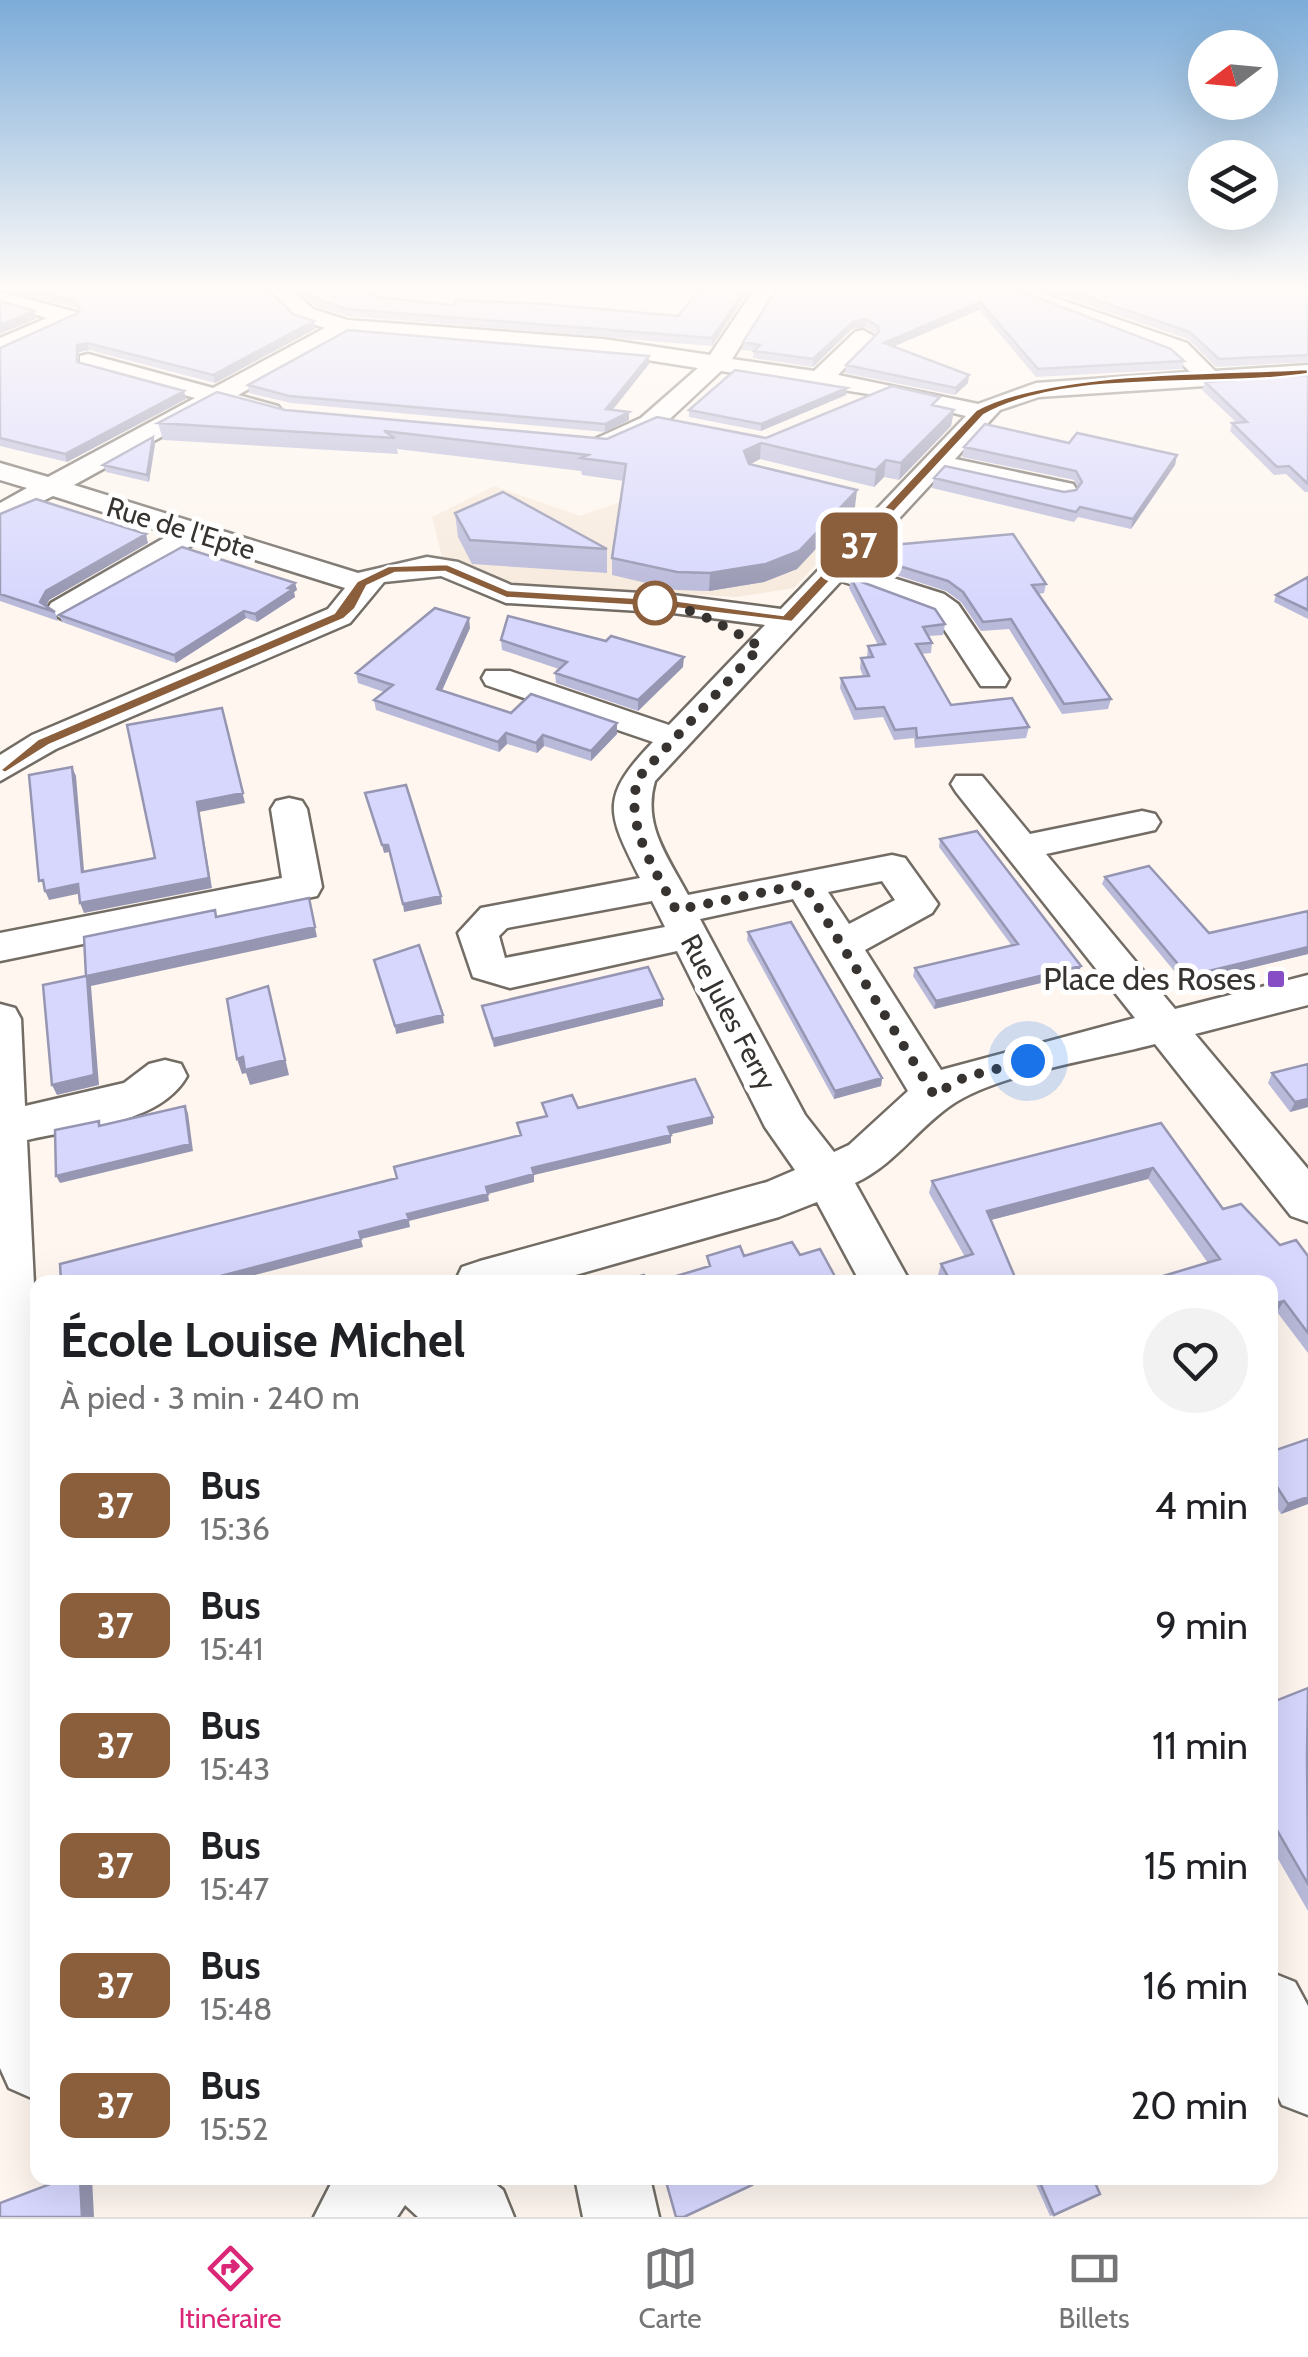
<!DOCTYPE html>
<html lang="fr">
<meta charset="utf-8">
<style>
body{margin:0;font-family:Cabin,sans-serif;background:#f2f2f2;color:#202124;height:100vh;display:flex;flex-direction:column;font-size:38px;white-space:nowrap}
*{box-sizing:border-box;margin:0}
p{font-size:32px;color:#757577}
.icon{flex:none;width:55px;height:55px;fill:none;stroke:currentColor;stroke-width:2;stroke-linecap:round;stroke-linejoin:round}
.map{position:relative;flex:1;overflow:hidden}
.side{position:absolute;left:30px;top:1275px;width:1248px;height:910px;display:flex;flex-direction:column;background:#fff;border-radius:20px;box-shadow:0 10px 40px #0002}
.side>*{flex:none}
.badge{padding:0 20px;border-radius:15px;font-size:35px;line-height:65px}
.needle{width:65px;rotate:254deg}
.buttons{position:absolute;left:1188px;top:30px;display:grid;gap:20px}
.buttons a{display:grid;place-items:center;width:90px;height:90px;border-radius:50%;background:#fff;box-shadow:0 10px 40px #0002;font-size:50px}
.you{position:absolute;width:50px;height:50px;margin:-25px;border:8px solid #fff;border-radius:50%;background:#1a73e8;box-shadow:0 0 0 15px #1a73e833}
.map>.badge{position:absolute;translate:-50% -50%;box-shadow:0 0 0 5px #fff}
.round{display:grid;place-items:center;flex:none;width:105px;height:105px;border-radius:52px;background:#f2f2f2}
.headline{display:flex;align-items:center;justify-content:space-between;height:170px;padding:0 30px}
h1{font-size:48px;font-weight:700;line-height:75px}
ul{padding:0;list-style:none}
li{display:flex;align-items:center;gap:30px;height:120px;padding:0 30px}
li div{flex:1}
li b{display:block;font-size:38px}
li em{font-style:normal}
li .badge{min-width:110px;font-weight:700;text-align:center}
.tab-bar{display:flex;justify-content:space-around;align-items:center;height:140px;border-top:2px solid #e0e0e0;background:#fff;font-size:28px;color:#757577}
.tab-bar a{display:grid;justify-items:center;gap:5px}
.tab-bar .selected{color:#db2777}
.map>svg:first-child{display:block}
.built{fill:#f7eadd}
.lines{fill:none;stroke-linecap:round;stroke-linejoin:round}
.minor-casing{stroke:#726c65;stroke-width:5}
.minor{fill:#fff;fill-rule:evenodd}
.wall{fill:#b9b9da}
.shaded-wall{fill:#9696b2}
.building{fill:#d7d7fe;stroke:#9696b2;stroke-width:2.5}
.line{fill:#8b5e3c;stroke:#fff;stroke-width:2.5}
.walk{stroke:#363330;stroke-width:10;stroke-dasharray:0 18}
.stop-dot{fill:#fff;stroke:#8b5e3c;stroke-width:5}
.poi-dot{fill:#864dc4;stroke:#fff;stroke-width:4}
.labels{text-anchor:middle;stroke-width:10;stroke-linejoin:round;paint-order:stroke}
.far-street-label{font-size:28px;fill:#363330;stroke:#fff}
.poi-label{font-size:32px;fill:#363330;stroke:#fff;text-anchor:end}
</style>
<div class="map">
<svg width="1308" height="2217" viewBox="0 0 1308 2217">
<rect width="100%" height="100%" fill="#fef6ef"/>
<!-- built -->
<path class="built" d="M494 486 580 516 655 490 847 531 794 588 736 597 505 583 442 557 432 517Z"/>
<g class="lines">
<defs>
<path id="minor" d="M268 290H292L313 309 347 320 603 339 710 355 754 290H776L732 359 814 371 855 332 863 330 875 337 838 375 978 404 1036 383 1190 372 1171 353 998 290H1032L1187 343 1215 371 1308 365V379L1039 397 1000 410 955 459 1073 484 1077 490 1073 496 1063 498 942 472 855 566 944 594 958 604 1009 679 1005 686H981L936 617 922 608 841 581 655 781C642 825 668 857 688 895L892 855 905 858 938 904 932 913 865 950 941 1070 1135 1018 956 792 951 784 956 776H982L1030 834 1142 811 1155 814 1160 822 1155 830 1046 854 1175 1009 1308 975V1005L1195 1034 1308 1169V1222L1291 1216 1155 1044C1099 1059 994 1074 950 1106 915 1131 894 1165 855 1183L910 1282H860L817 1202 779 1217 551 1282H455L462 1267 480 1261 767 1182 795 1170 765 1127 677 951 510 988 473 977 458 933 481 908 640 878C607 812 599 798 653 742L486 685 482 678 486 671H510L669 725 765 625 673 613 506 603 441 576 384 582 350 623 56 749 0 781V755L32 735 328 609 345 588 198 542 62 619 47 610 51 603 171 534 53 496 0 522V503L27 488 0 480V463L48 477 195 398 80 366V356L88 354 213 388 325 328 297 319ZM348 334 603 353 698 368 641 418 597 438 593 444 606 452 659 429 721 371 888 397 966 416 781 609 673 595 511 585 458 562 427 557 358 573 74 485 219 405 269 419 278 416 282 411 278 406 238 395ZM882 881 895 900 849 924 828 892ZM793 899 908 1091 849 1145 834 1152 805 1115 700 919ZM652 901 665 927 505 958 499 936 507 928Z
M0 292 76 312 79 317 0 354V338L47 318 0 304Z
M289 798 302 801 307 809 322 887 317 896 0 961V933L282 878 271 809 276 801Z
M0 1004 15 1008 21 1019 25 1106 124 1083 149 1064 165 1060 181 1064 187 1076C160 1125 77 1128 27 1140L38 1367 34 2099 9 2088 0 2068Z
M1270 1972 1295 1982 1308 2006V2115L1282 2105 1270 2080Z
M334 2178H488L503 2190 514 2217H418L405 2205 397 2217H314Z
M575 2178H650L659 2217H583Z"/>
</defs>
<!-- minor casing -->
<use href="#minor" class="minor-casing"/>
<!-- minor -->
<use href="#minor" class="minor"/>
</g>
<!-- wall -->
<path class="wall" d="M3 290H269L293 314 315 329 215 383 89 350 79 352V363L184 391 186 399 67 462 0 446V348L78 313 79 311 77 308Z
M297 290H372L376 297 453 305 678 316 699 290H749L712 346 348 316 315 306Z
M1018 290 1184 361 1182 369 1036 377 979 310 893 347 968 383 955 395 845 373 846 365 877 334 865 327 852 329 813 367 753 358 754 351 742 350 743 342Z
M1044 290H1308V362L1216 367 1188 339Z
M649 364 612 410 629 412V420L605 432 291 403 249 393 248 385Z
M1308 375V492H1305L1286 474 1274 475 1230 431 1232 423H1237L1202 390 1205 382Z
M847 388 846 395 761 431 689 417V410Z
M938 406 954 410 951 426 899 480 884 477 874 487 760 459 751 464 855 507 797 569 764 582 709 591 676 590 612 575V558L624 481 582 475 581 471 397 449 398 454 163 440 158 423 285 410 607 439 766 438Z
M153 437 155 444 149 482 106 472 103 465Z
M1069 443 1177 455 1175 465 1131 529 1078 517 1074 522 932 488 934 478 1064 492 1076 490 1078 488 1074 480 962 457 964 447Z
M455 513 607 549V573L472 564 458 537Z
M0 514 148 543 49 600 46 606 55 612 58 621 0 601Z
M863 555 1046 584 1044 593 1038 594 1111 699 1108 709 1062 714 1009 629 981 631 961 602 946 591 862 564Z
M1308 577V619L1274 602 1276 595Z
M851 578 945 624 943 635 929 636 932 643 931 653 921 654 951 705 1029 727 1026 738 915 748 914 738 894 740 883 717 854 720 840 688 841 678 863 676 860 668 861 658 867 657 868 646 878 645 849 588Z
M295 583 297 590 294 592 295 597 257 622 246 618 176 663 62 622 59 615Z
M470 628 442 691 511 713 617 734 591 761 544 746 537 753 507 744 499 752 376 710 374 700 384 692 358 683 356 673Z
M501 640 683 667 638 711 556 683 555 673 559 669 502 650Z
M940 839 1081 966 1078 974 934 1009 913 976 915 968 1012 946 939 847Z
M1105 877 1209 933 1308 911V954L1185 984 1102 884Z
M748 932 882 1078 881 1086 834 1099 747 940Z
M663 999V1006L494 1047 483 1013 482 1006Z
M1272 1073 1308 1107 1290 1112 1268 1083Z
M1161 1123 1223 1209 1280 1245 1308 1256V1353L1277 1312 1208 1263 1148 1179 991 1220 1017 1282H942L938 1275 941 1264 965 1257 929 1193 932 1181Z
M1308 1439V1504L1281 1514 1270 1497V1452Z
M1308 1688V1911L1270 1845V1703Z
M1033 2178H1093L1054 2215 1050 2216Z"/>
<!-- shaded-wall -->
<path class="shaded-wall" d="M745 290H749L712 346V338Z
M980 302 979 310 883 351 884 343Z
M34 311 36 319 0 334V325Z
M866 319 865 327 852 329 813 367V359L853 322Z
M314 321 315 329 215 383 213 375Z
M87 343 89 350 79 352V370L77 362V345Z
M649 356V364L607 417 606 409Z
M969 375 968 383 955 395 956 388Z
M847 388 846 395 761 431V424Z
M184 391 186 399 67 462 65 454Z
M954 410 951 426 899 480 901 463Z
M629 412V420L605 432V424Z
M153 437 155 444 149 482 147 475Z
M761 443 760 459 743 468 744 451Z
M1177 455 1175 465 1131 529 1133 519Z
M886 460 884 477 874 487 876 470Z
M857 490 855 507 797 569 764 582 709 591 710 573Z
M146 534 148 543 49 600 45 609 40 602 46 591Z
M295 583 297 590 294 592 295 597 257 622 255 614Z
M244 611 246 618 176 663 174 655Z
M469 618 470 628 438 699 437 689Z
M684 657 683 667 638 711V700Z
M222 708 245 803 199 812 212 888 84 913 80 903 209 878 197 802Z
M617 723V734L591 761V751Z
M506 733 507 744 499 752 498 742Z
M543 735 544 746 537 753 536 743Z
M72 767 76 776 85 882 82 872Z
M382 845H388L389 852 384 853Z
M78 884 82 893 49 900 45 891Z
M441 896 442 904 404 912 403 904Z
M309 898 317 937 91 986 99 1085 57 1095 52 1085 87 976Z
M1308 947V954L1185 984 1188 976Z
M1081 966 1078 974 934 1009 936 1001Z
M268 986 289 1075 250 1085 246 1073 242 1074 237 1059 243 1057Z
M663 999V1006L494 1047 493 1039Z
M443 1015 444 1023 396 1034 395 1026Z
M882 1078 881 1086 834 1099 835 1091Z
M1308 1099V1107L1290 1112 1295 1102Z
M185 1106 188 1113 193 1151 60 1183 56 1176Z
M713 1117V1124L668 1135V1127Z
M671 1135V1143L534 1175V1182L488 1194 489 1201 409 1221 410 1227 361 1239 363 1247 228 1282H197L359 1232 486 1187 532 1168Z
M1153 1168 1148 1179 983 1222 987 1211Z
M1284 1301 1277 1312 1270 1314V1305Z
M1308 1497V1504L1281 1514 1288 1504Z
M80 2178H92L94 2217H82Z"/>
<!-- building -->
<path class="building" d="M31 290H269L293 314 314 321 213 375 87 343 77 345V362L184 391 65 454 0 438V348L78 313 80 308 75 301Z
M304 290H372L376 297 453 305 456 300 545 304 678 316 699 290H745L712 338 347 309 314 298Z
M776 290H1018L1171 349 1184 361 1038 369 980 302 884 343 969 375 956 388 846 365 879 332 878 326 866 319 853 322 813 359 754 351 760 345 743 342Z
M1067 290H1308V355L1219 359 1190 332Z
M0 301 34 311 0 325Z
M348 330 649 356 606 409 629 412 605 424 289 396 248 385Z
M735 370 847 388 761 424 689 410Z
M1308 375V484L1289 466 1277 467 1232 423 1247 422 1205 382Z
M892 386 940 397 932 405 954 410 901 463 886 460 876 470 761 443 744 451 749 464 857 490 799 551 766 564 710 573 677 572 612 558 626 464 581 458 588 455 384 431 395 438 158 423 217 392 285 410 607 439 657 417 766 438Z
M985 424 1069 443 1077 433 1177 455 1133 519 1080 507 1076 512 934 478 945 466 1064 492 1076 490 1082 482 1076 471 964 447Z
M153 437 147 475 103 465Z
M503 492 607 549 470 540 455 513Z
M36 499 146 534 46 591 40 602 55 612 0 594V514Z
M1013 534 1046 584 1032 585 1111 699 1064 704 1011 619 983 622 963 592 948 581 863 555 870 547Z
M182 547 295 583 288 588 293 589 255 614 244 611 174 655 59 615Z
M1308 577V610L1276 595Z
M851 578 935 609 945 624 923 627 932 643 916 644 951 705 1012 698 1029 727 917 738 916 728 895 730 884 707 856 709 841 678 869 676 861 658 873 657 868 646 885 644Z
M435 608 469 618 437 689 511 713 531 694 617 723 591 751 543 735 536 743 506 733 498 742 374 700 393 685 356 673Z
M508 616 606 641 611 636 684 657 638 700 555 673 567 662 501 640Z
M222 708 243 793 197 802 209 878 80 903 78 884 45 891 43 880 39 881 29 775 72 767 82 872 155 858 127 725Z
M406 785 441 896 403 904 388 845H382L365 793Z
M977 831 1081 966 936 1001 915 968 1018 944 940 839Z
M1149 866 1209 933 1308 911V947L1188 976 1105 877Z
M309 898 315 927 87 976 94 1075 52 1085 43 985 86 976 84 937 215 910 216 917Z
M791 922 882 1078 835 1091 748 932Z
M419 945 443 1015 395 1026 374 960Z
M648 967 663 999 493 1039 482 1006Z
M268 986 285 1060 245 1070 243 1057 237 1059 227 999Z
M1308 1064V1099L1295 1102 1272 1073Z
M695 1079 713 1117 668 1127 671 1135 532 1168 534 1174 486 1187 488 1194 407 1214 409 1219 359 1232 361 1239 198 1282H61L60 1264 397 1178 394 1167 521 1135 517 1123 547 1116 542 1103 572 1095 578 1108Z
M185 1106 190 1144 56 1176 55 1130 99 1121V1126Z
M1161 1123 1223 1209 1241 1204 1280 1245 1296 1240 1308 1256V1333L1284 1301 1270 1305V1282H1143L1220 1259 1153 1168 987 1211 1017 1282H951L941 1264 973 1254 932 1181Z
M792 1242 800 1255 820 1249 838 1282H656L710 1266 707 1256 740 1246 744 1256Z
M644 1275 648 1282H618Z
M1308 1439V1497L1288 1504 1270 1476V1452Z
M1308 1688 1307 1756 1308 1884 1270 1818V1703Z
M66 2178H80L82 2217H0V2203Z
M665 2178H750L752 2185 684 2217H676Z
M1038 2178H1093L1100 2194 1054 2215Z"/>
<!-- sky -->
<linearGradient id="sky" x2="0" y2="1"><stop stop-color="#7cacd9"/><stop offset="0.48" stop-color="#fffbf8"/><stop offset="1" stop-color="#fffbf8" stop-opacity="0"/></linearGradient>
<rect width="1308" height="601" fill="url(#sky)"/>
<!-- line -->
<path class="line" d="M1308 369V374C1215 389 1068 368 984 415L792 622 673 608 506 598 445 572 395 573 367 586 355 609 344 619 49 745 5 773 0 770 38 739 334 613 357 581 388 566 447 564 508 590 673 600 783 615 976 410C1050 370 1220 374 1308 369Z"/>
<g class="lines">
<!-- walk -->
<path class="walk" d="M655 603C687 605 726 626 760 647L638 778C624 827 654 867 676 910L804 884 934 1095 965 1077 1028 1061"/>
</g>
<!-- markers -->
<circle class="stop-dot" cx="655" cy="603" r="20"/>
<rect class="poi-dot" x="1266" y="969" width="20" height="20" rx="5"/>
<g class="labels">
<!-- far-street labels -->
<g class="far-street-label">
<text transform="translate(181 528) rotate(17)" y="10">Rue de l'Epte</text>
<text transform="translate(729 1012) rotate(62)" y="10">Rue Jules Ferry</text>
</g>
<!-- poi labels -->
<g class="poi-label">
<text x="1256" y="990">Place des Roses</text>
</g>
</g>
</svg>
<div class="buttons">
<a><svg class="needle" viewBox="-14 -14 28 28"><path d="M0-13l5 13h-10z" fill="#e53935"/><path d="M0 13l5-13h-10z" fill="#757577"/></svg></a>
<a><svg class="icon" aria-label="layers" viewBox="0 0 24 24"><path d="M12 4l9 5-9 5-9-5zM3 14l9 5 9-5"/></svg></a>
</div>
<div class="you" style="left:1028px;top:1061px"></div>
<b class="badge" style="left:859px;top:545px;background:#8b5e3c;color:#fff">37</b>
<section class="side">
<div class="headline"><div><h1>École Louise Michel</h1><p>À pied · 3 min · 240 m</p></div><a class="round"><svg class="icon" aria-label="heart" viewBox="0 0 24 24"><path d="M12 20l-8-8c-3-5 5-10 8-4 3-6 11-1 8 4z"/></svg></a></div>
<ul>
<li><span class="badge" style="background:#8b5e3c;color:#fff">37</span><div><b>Bus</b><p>15:36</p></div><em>4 min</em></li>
<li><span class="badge" style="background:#8b5e3c;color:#fff">37</span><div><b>Bus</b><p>15:41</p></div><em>9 min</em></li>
<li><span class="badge" style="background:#8b5e3c;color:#fff">37</span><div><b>Bus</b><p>15:43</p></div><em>11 min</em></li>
<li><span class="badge" style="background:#8b5e3c;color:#fff">37</span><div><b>Bus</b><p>15:47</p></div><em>15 min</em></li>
<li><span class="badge" style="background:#8b5e3c;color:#fff">37</span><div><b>Bus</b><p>15:48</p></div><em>16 min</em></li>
<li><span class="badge" style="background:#8b5e3c;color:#fff">37</span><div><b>Bus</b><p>15:52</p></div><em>20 min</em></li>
</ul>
</section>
</div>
<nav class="tab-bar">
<a class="selected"><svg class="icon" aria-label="directions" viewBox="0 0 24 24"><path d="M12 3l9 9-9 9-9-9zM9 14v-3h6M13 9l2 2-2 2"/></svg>Itinéraire</a>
<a><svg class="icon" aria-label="map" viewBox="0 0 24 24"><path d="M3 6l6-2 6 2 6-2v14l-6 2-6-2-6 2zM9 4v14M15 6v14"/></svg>Carte</a>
<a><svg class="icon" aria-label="tickets" viewBox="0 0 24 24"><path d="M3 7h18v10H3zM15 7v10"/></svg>Billets</a>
</nav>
